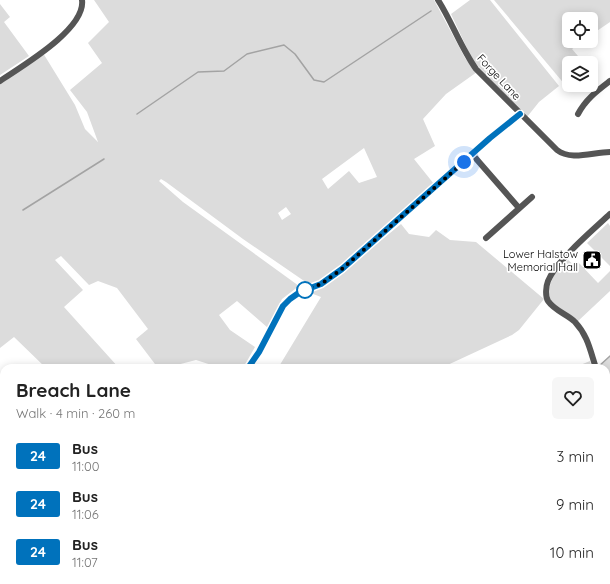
<!DOCTYPE html>
<meta charset="utf-8">
<style>
body{margin:0;font-family:Quicksand,sans-serif;background:#f6f6f6;color:#222;height:100vh;display:flex;flex-direction:column;font-size:15px;white-space:nowrap}
*{box-sizing:border-box;margin:0}
p{font-size:13px;color:#767676}
.icon{flex:none;width:22px;height:22px;fill:none;stroke:currentColor;stroke-width:2;stroke-linecap:round;stroke-linejoin:round}
.map{position:relative;flex:1;overflow:hidden}
.sheet{position:absolute;left:0px;top:364px;width:610px;height:220px;display:flex;flex-direction:column;background:#fff;border-radius:12px 12px 0 0;box-shadow:0 2px 10px #0003}
.sheet>*{flex:none}
.badge{padding:0 8px;border-radius:3px;font-size:14px;line-height:26px}
.controls{position:absolute;left:562px;top:12px;display:grid;gap:8px}
.controls a{display:grid;place-items:center;width:36px;height:36px;border-radius:6px;background:#fff;box-shadow:0 2px 10px #0003;font-size:20px}
.you{position:absolute;width:20px;height:20px;margin:-10px;border:3px solid #fff;border-radius:50%;background:#1a73e8;box-shadow:0 0 0 6px #1a73e833}
.map>.badge{position:absolute;translate:-50% -50%;box-shadow:0 0 0 2px #fff}
.round{display:grid;place-items:center;flex:none;width:42px;height:42px;border-radius:6px;background:#f6f6f6}
.overview{display:flex;align-items:center;justify-content:space-between;height:68px;padding:0 16px}
h1{font-size:19px;font-weight:800;line-height:30px}
ul{padding:0;list-style:none}
li{display:flex;align-items:center;gap:12px;height:48px;padding:0 16px}
li div{flex:1}
li b{display:block;font-size:15px}
li em{font-style:normal}
li .badge{min-width:44px;font-weight:700;text-align:center}
.map>svg:first-child{display:block}
.green{fill:#dcdcdc;fill-rule:evenodd}
.lines{fill:none;stroke-linecap:round;stroke-linejoin:round}
.stream{stroke:#a3a3a3;stroke-width:1.5}
.minor{stroke:#555;stroke-width:6}
.line-casing{stroke:#fff;stroke-width:9}
.line{stroke:#0072bc;stroke-width:6}
.walk{stroke:#000;stroke-width:4;stroke-dasharray:0 7.2}
.stop-dot{fill:#fff;stroke:#0072bc;stroke-width:2}
.labels{text-anchor:middle;stroke-width:3.5;stroke-linejoin:round;paint-order:stroke}
.street-label{font-size:11px;fill:#000;stroke:#fff}
.poi-label{font-size:11px;fill:#000;stroke:#fff;text-anchor:end}
</style>
<div class="map">
<svg width="610" height="584" viewBox="0 0 610 584">
<rect width="100%" height="100%" fill="#fff"/>
<!-- green -->
<path class="green" d="M94 0H434L465 58 477 72 446 94 423 119 435 146 414 159 434 184 362 249 322 280 310 285 243 239 166 182 161 179 159 181 183 202 299 286 282 299 268 328 237 301 219 315 230 330 255 347 243 368H221L196 360 165 368H158L136 339 148 329 117 288 98 281 89 285 61 256 55 260 83 290 64 307 119 368H46L14 337 0 348V84L43 53 75 105 85 129 98 142 87 112 70 90 102 63 88 43 109 22ZM364 148 377 177 359 183 349 171 328 189 322 179ZM286 207 291 214 282 220 278 213Z
M470 0H490L559 86 539 102 527 117 473 61 451 14Z
M494 0H610V22L591 35V19H569V41H583L572 49 584 63H569V83L566 86Z
M0 4 10 17 4 22 29 56 0 75Z
M608 223 610 226V266L587 243Z
M401 224 409 234 429 237 436 230 450 240 476 242 544 299 519 330 512 335 441 368H278L321 297 308 292 325 286Z
M568 260 574 265 578 262 598 283 610 271V291L577 322 550 300C547 281 555 273 568 260Z
M610 356V376L606 380V368H598V366Z
M590 361 592 368H573Z
M0 434 4 442V476L0 478Z
M610 458V526L606 532V461Z
M90 580H250L248 584H88Z
M358 580H397L407 584H353Z
M421 580H458V584H421Z"/>
<g class="lines">
<!-- stream -->
<path class="stream" d="M137 114 198 72 224 71 247 54 284 45 295 54 314 80 324 82 431 11
M23 210 104 159
M598 367 610 356
M431 584 434 580"/>
<!-- minor -->
<path class="minor" d="M438 0C452 22 461 48 476 69L557 150C571 161 593 152 610 152
M0 81C22 66 86 29 82 0
M578 114C586 99 597 91 610 81
M472 154 519 208
M486 238 532 197
M186 368 196 367 201 368
M247 368 259 352 283 306 290 299 300 292 321 284 342 269 490 138 520 114
M596 368C590 350 588 336 575 322 567 314 555 311 548 301 545 296 546 286 548 281 556 261 594 229 610 214
M606 395 610 397
M606 412 610 401
M606 430H610
M0 480 4 478"/>
</g>
<g class="lines">
<defs>
<path id="line" d="M248 368 259 352 283 306 290 299 300 292 321 284 342 269 490 138 520 114"/>
</defs>
<!-- line casing -->
<use href="#line" class="line-casing"/>
<!-- line -->
<use href="#line" class="line"/>
<!-- walk -->
<path class="walk" d="M305 290 321 284 342 269 464 162"/>
</g>
<!-- icons -->
<defs>
<symbol id="civic-square" viewBox="-11 -11 22 22"><rect x="-9" y="-9" width="18" height="18" rx="4" fill="#000" stroke="#fff"/><path d="M-.6-6.5H3V-4.5H.6V-3L4-1V1h2V6H-6V1h2V-1L-.6-3ZM-1.2 2.5V6h2.4V2.5Z" fill="#fff"/></symbol>
</defs>
<g fill-rule="evenodd">
<use href="#civic-square" x="581" y="249" width="22" height="22"/>
</g>
<!-- markers -->
<circle class="stop-dot" cx="305" cy="290" r="8"/>
<g class="labels">
<!-- street labels -->
<g class="street-label">
<text transform="translate(499 77) rotate(47)" y="4">Forge Lane</text>
</g>
<!-- poi labels -->
<g class="poi-label">
<text x="578" y="258">Lower Halstow<tspan x="578" dy="13">Memorial Hall</tspan></text>
</g>
</g>
</svg>
<div class="controls">
<a><svg class="icon" aria-label="locate" viewBox="0 0 24 24"><circle cx="12" cy="12" r="6"/><path d="M12 2v4M12 18v4M2 12h4M18 12h4"/></svg></a>
<a><svg class="icon" aria-label="layers" viewBox="0 0 24 24"><path d="M12 4l9 5-9 5-9-5zM3 14l9 5 9-5"/></svg></a>
</div>
<div class="you" style="left:464px;top:162px"></div>
<section class="sheet">
<div class="overview"><div><h1>Breach Lane</h1><p>Walk · 4 min · 260 m</p></div><a class="round"><svg class="icon" aria-label="heart" viewBox="0 0 24 24"><path d="M12 20l-8-8c-3-5 5-10 8-4 3-6 11-1 8 4z"/></svg></a></div>
<ul>
<li><span class="badge" style="background:#0072bc;color:#fff">24</span><div><b>Bus</b><p>11:00</p></div><em>3 min</em></li>
<li><span class="badge" style="background:#0072bc;color:#fff">24</span><div><b>Bus</b><p>11:06</p></div><em>9 min</em></li>
<li><span class="badge" style="background:#0072bc;color:#fff">24</span><div><b>Bus</b><p>11:07</p></div><em>10 min</em></li>
</ul>
</section>
</div>
